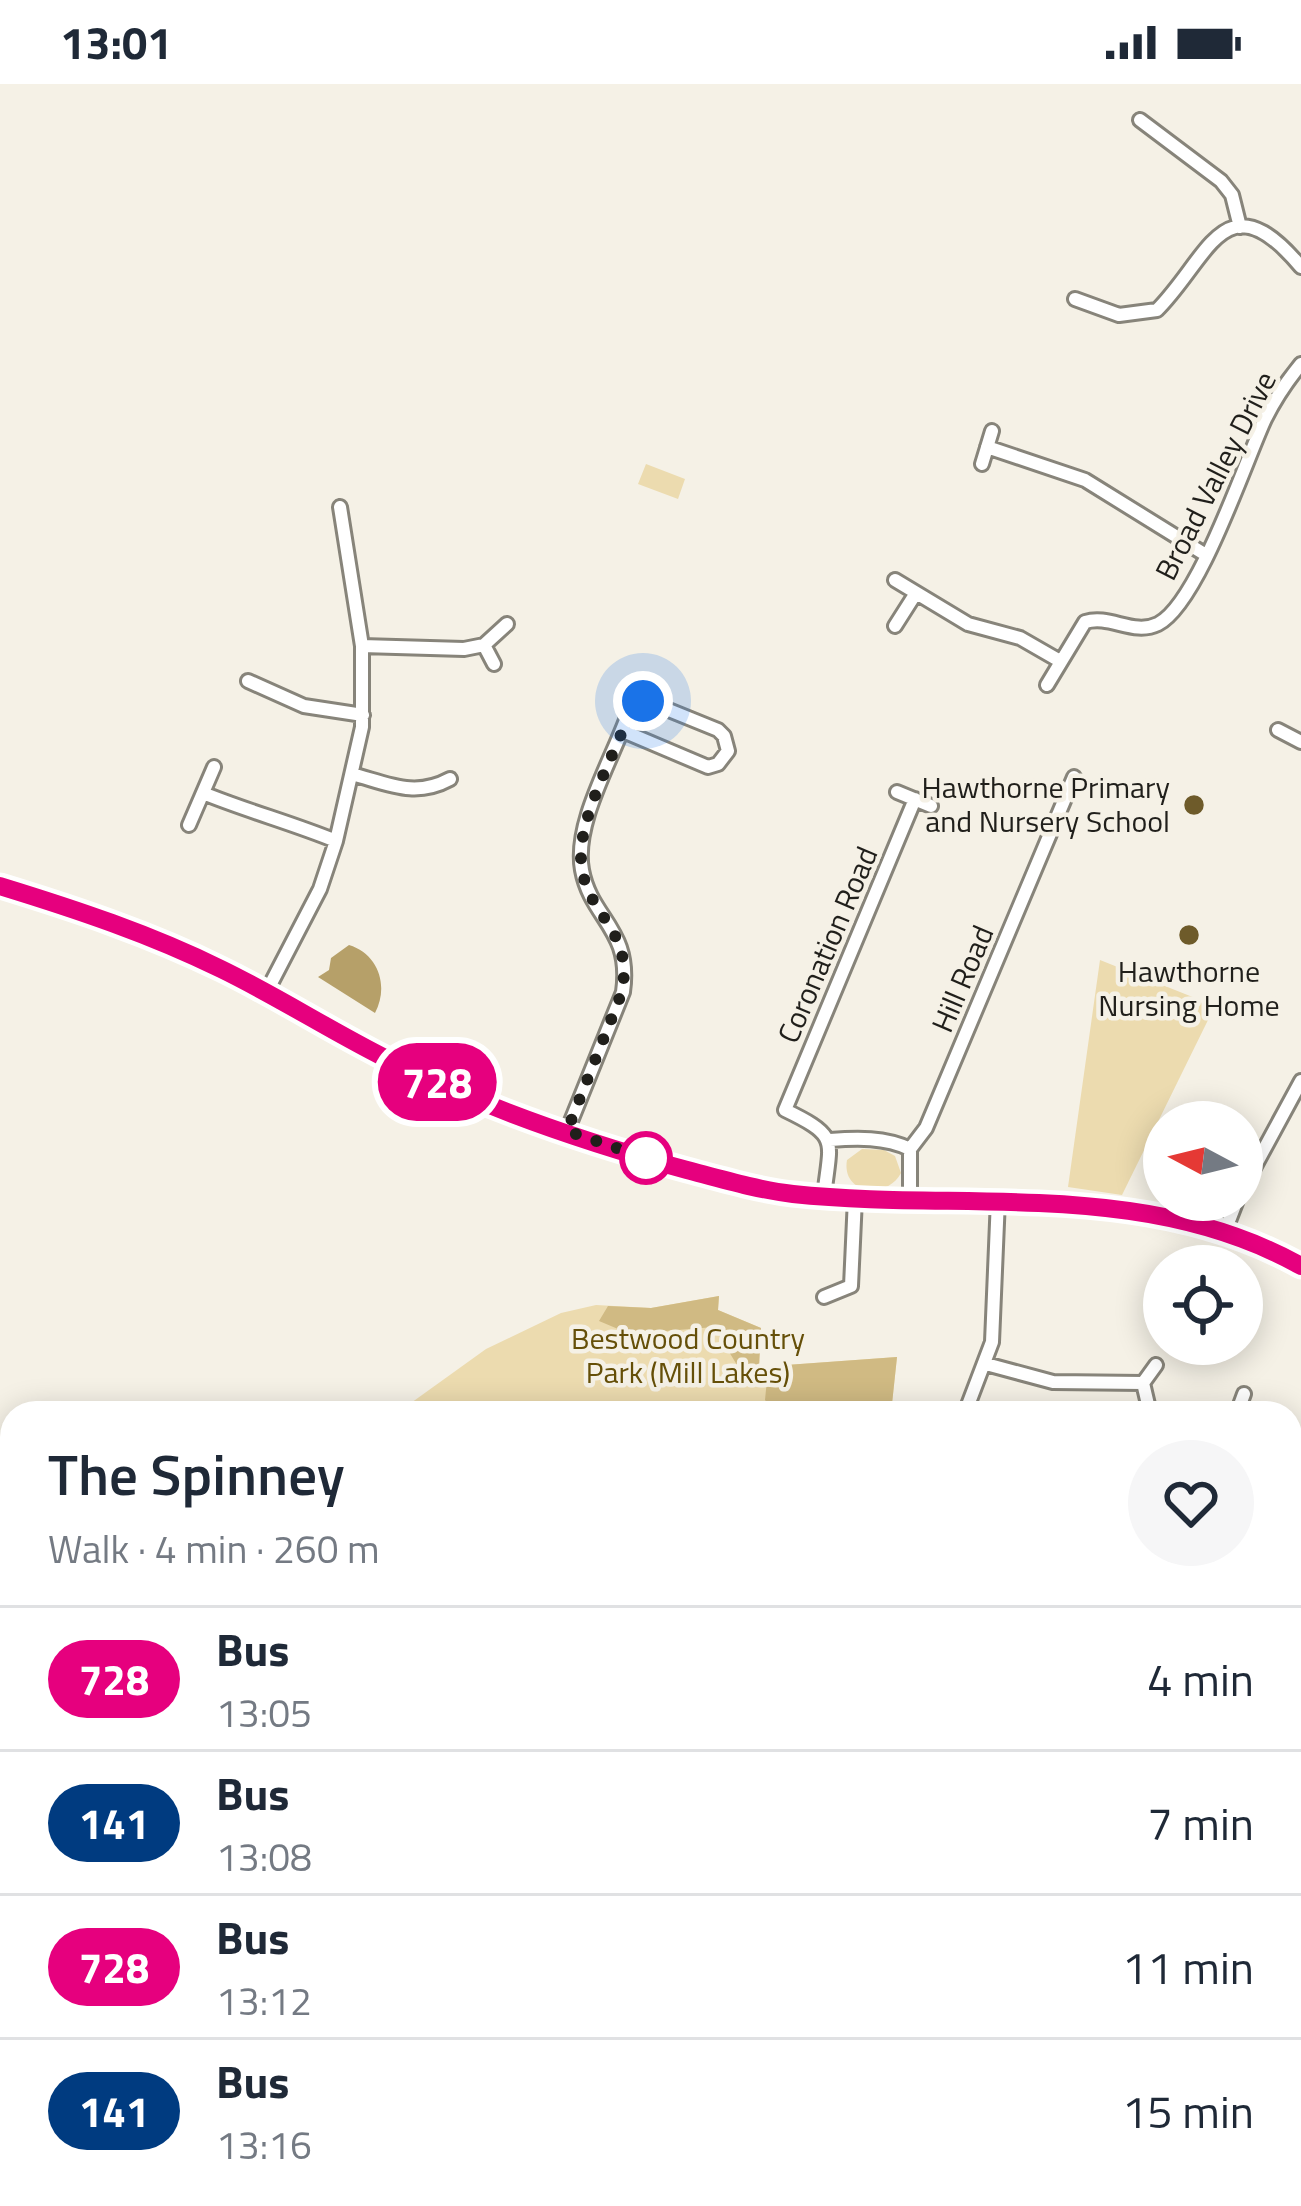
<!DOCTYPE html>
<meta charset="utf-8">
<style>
body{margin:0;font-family:"Titillium Web",sans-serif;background:#f6f6f7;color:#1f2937;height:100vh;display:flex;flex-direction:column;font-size:45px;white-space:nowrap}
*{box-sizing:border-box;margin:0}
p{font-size:39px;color:#747a83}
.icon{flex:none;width:66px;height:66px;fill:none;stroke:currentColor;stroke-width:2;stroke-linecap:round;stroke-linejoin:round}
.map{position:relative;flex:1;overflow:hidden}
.side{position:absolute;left:0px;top:1317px;width:1302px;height:807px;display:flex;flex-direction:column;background:#fff;border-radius:36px 36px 0 0;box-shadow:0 6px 30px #0003}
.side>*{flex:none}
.badge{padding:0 24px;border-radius:39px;font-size:42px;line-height:78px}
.needle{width:78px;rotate:277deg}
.controls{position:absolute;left:1143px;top:1017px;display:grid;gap:24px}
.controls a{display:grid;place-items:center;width:120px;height:120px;border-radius:50%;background:#fff;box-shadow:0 6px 30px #0003;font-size:60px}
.you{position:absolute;width:60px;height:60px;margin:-30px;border:9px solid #fff;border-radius:50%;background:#1a73e8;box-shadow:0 0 0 18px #1a73e833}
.map>.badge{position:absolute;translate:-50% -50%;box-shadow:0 0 0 6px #fff}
.round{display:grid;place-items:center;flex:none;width:126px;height:126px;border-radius:63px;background:#f6f6f7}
.headline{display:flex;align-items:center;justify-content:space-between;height:204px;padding:0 48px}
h1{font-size:57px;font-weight:600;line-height:90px}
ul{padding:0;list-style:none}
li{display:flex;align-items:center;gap:36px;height:144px;padding:0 48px;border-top:3px solid #e0e1e3}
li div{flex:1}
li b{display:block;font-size:45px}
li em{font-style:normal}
li .badge{min-width:132px;font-weight:700;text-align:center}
.status{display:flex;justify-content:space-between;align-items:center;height:84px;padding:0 60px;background:#fff;direction:ltr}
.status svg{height:33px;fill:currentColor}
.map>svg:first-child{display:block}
.green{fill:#ecdbaf}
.forest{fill:#d0ba83}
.water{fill:#b6a069}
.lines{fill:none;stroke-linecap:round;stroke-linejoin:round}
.stream{stroke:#b6a069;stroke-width:4.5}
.river{stroke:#b6a069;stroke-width:24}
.minor-casing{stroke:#87847a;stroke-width:18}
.secondary-casing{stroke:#87847a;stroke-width:22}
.minor{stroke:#fff;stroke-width:12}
.secondary{stroke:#fff;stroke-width:16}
.line-casing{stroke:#fff;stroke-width:27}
.line{stroke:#e6007e;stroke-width:18}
.walk{stroke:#201f1b;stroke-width:12;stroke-dasharray:0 21.6}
.poi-dot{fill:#6e5b2a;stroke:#f5f1e6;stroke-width:4.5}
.stop-dot{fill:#fff;stroke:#e6007e;stroke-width:6}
.labels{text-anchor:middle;stroke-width:9;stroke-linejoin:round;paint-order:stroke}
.street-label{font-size:30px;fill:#201f1b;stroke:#f5f1e6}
.poi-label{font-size:30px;fill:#201f1b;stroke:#f5f1e6;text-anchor:end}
.park-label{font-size:30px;fill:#654f08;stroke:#f5f1e6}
</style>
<div class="status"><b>13:01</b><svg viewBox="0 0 49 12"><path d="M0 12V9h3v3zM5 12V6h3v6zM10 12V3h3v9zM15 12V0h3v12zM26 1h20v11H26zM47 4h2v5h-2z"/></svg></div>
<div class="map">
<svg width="1301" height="2122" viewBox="0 0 1301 2122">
<rect width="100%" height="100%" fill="#f5f1e6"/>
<!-- green -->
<path class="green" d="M646 380 685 395 678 415 638 400Z
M1100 876 1200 916 1209 934 1122 1111 1068 1103Z
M862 1065 884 1066 895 1072 901 1089C887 1116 841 1110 847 1076Z
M719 1212 718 1226 761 1244 759 1283 897 1273 891 1329H397L486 1265 561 1229 596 1221 651 1224Z
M1290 1451 1301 1458V2122H665L646 2112H1290Z"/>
<!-- forest -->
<path class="forest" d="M719 1212 718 1226 761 1244 759 1283 897 1273 891 1329H775L765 1316 767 1295 740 1286 714 1243 630 1250 599 1237 608 1222 651 1224Z
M1290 1451 1301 1458V1523L1290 1526Z
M0 1522 12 1536V1607L0 1602Z
M1301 1611V1703L1290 1695V1621Z
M1290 1936 1301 1963V2076L1290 2073Z"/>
<!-- water -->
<path class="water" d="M349 861C379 870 389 903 375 929L318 893 329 886 331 874Z
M1290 1695 1301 1703V1963L1290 1936Z"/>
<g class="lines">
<!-- stream -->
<path class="stream" d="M514 2122 518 2112"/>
<!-- river -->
<path class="river" d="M0 1395 12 1413"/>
<defs>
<path id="minor" d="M1140 36 1221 97 1232 111 1240 143
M1075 215 1119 231 1157 226C1209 174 1225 92 1301 183
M987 363 1085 396 1206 471
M982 380 992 347
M895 496 968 540 1020 554 1060 577
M895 542 916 509
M484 561 494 580
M362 562 464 565 484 561 507 540
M248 597 304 622 363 631
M1047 601 1085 538C1110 530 1133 552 1158 540 1198 520 1245 378 1265 335 1275 315 1287 297 1301 280
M1278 646 1301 658
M352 690C389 700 415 714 450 695
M897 708 931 722
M203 709C247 727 292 739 336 757
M189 741 214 683
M266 909 320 805 336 757 362 643V562L340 423
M567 1047 623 908C632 845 591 835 582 786 573 738 615 671 630 625L636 619 649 618 718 646 724 652 728 667 718 680 708 683 623 647
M830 1056C857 1054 885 1053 910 1065
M1242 1106 1301 997
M824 1113C830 1056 841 1053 785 1026L915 715
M910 1116V1065L926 1044 1074 693
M1225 1147 1237 1116
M824 1213 851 1202 855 1114
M986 1280 1053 1298 1143 1299
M965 1329 992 1258 998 1115
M1150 1329 1143 1299 1156 1281
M1237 1329 1244 1310"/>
<path id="secondary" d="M0 802C75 825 151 850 221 885 281 914 337 951 397 981 484 1024 593 1060 687 1086 731 1098 775 1109 821 1113 991 1127 1141 1097 1301 1181"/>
</defs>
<!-- minor casing -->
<use href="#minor" class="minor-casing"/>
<!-- secondary casing -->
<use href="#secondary" class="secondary-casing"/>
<!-- minor -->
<use href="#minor" class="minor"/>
<!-- secondary -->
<use href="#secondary" class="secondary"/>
</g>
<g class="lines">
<defs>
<path id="line" d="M0 802C75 825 150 850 221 885 281 914 337 951 397 980 486 1024 591 1060 687 1086 721 1095 758 1106 793 1110 964 1128 1144 1094 1301 1182"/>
</defs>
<!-- line casing -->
<use href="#line" class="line-casing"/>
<!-- line -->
<use href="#line" class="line"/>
<!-- walk -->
<path class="walk" d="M643 617 631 625C615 672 574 738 582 786 591 835 633 846 622 908L567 1047 646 1074"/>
</g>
<!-- markers -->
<g class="poi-dot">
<circle cx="1194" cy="721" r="12"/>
<circle cx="1189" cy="851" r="12"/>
</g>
<circle class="stop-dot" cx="646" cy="1074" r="24"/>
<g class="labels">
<!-- street labels -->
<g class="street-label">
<text transform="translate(1216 392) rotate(-63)" y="10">Broad Valley Drive</text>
<text transform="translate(828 861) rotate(-67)" y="10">Coronation Road</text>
<text transform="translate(963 895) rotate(-67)" y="10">Hill Road</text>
</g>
<!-- poi labels -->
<g class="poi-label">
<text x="1170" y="714">Hawthorne Primary<tspan x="1170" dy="34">and Nursery School</tspan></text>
<text x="1189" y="898" text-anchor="middle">Hawthorne<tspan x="1189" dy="34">Nursing Home</tspan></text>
</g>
<!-- park labels -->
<g class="park-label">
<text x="688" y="1265">Bestwood Country<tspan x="688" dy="34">Park (Mill Lakes)</tspan></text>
</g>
</g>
</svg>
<div class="controls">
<a><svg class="needle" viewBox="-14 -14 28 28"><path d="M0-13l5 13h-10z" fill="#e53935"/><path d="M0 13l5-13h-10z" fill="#747a83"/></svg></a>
<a><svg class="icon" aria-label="locate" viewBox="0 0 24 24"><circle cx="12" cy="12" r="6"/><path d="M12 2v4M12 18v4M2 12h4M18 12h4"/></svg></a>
</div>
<div class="you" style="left:643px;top:617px"></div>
<b class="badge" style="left:437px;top:998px;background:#e6007e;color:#fff">728</b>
<section class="side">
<div class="headline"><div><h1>The Spinney</h1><p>Walk · 4 min · 260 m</p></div><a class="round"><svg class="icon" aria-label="heart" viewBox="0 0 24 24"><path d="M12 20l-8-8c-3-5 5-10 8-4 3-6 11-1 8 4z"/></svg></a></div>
<ul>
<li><span class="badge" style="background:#e6007e;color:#fff">728</span><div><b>Bus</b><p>13:05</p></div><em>4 min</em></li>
<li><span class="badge" style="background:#003b80;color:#fff">141</span><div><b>Bus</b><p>13:08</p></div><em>7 min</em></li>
<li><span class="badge" style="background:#e6007e;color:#fff">728</span><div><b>Bus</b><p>13:12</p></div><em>11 min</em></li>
<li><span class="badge" style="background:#003b80;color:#fff">141</span><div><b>Bus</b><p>13:16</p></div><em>15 min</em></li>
</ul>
</section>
</div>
